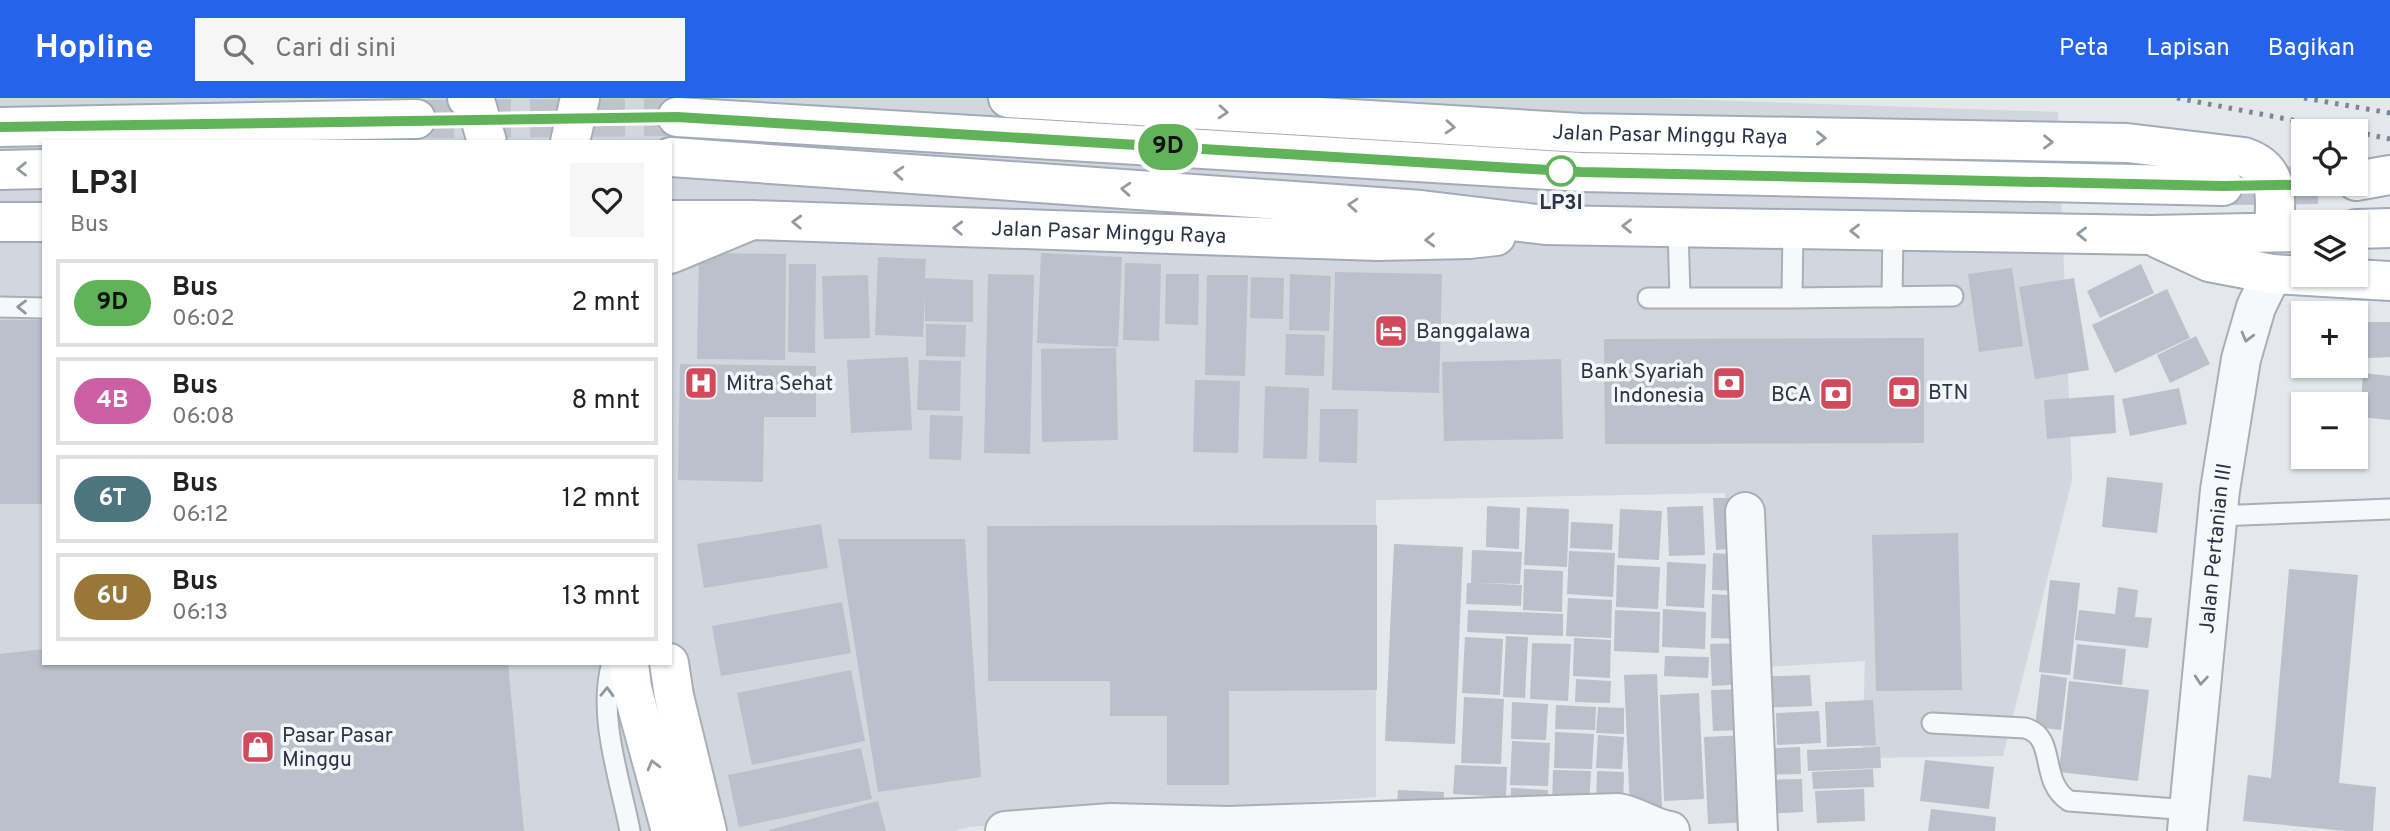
<!DOCTYPE html>
<html lang="id">
<meta charset="utf-8">
<style>
body{margin:0;font-family:Overpass,sans-serif;background:#f6f6f6;color:#222;height:100vh;display:flex;flex-direction:column;font-size:26px;white-space:nowrap}
*{box-sizing:border-box;margin:0}
p{font-size:23px;color:#767676}
.icon{flex:none;width:38px;height:38px;fill:none;stroke:currentColor;stroke-width:2;stroke-linecap:round;stroke-linejoin:round}
.map{position:relative;flex:1;overflow:hidden}
.sheet{position:absolute;left:42px;top:42px;width:630px;height:525px;display:flex;flex-direction:column;background:#fff;border-radius:0px;box-shadow:0 2px 5px #0004}
.sheet>*{flex:none}
.badge{padding:0 14px;border-radius:23px;font-size:24px;line-height:46px}
.controls{position:absolute;left:2291px;top:21px;display:grid;gap:14px}
.controls a{display:grid;place-items:center;width:77px;height:77px;border-radius:0px;background:#fff;box-shadow:0 2px 5px #0004;font-size:35px}
.map>.badge{position:absolute;translate:-50% -50%;box-shadow:0 0 0 4px #fff}
.round{display:grid;place-items:center;flex:none;width:74px;height:74px;border-radius:0px;background:#f6f6f6}
.overview{display:flex;align-items:center;justify-content:space-between;height:119px;padding:0 28px}
h1{font-size:33px;font-weight:700;line-height:52px}
ul{padding:0;list-style:none}
li{display:flex;align-items:center;gap:21px;height:88px;margin:0 14px 10px;padding:0 14px;border:4px solid #e0e0e0;border-radius:0px}
li div{flex:1}
li b{display:block;font-size:26px}
li em{font-style:normal}
li .badge{min-width:77px;font-weight:700;text-align:center}
header{display:flex;align-items:center;gap:42px;box-sizing:border-box;height:98px;padding:0 35px;background:#2563eb;color:#fff}
header strong{font-size:33px}
nav{display:flex;gap:38px;margin-inline-start:auto;font-size:24px}
.search{width:490px;height:63px;background:#f6f6f6;display:flex;align-items:center;gap:18px;box-sizing:border-box;padding:0 24px;border-radius:0px;color:#767676;font-size:26px}
.map>svg:first-child{display:block}
.built{fill:#d2d6de;fill-rule:evenodd}
.building{fill:#bbc0ca}
.lines{fill:none;stroke-linecap:round;stroke-linejoin:round}
.primary-tunnel{stroke:#bfc3cb;stroke-width:38;stroke-dasharray:38 19;stroke-linecap:butt}
.lane-casing{stroke:#a9aeb7;stroke-width:23}
.street-casing{stroke:#a9aeb7;stroke-width:42}
.secondary-casing{stroke:#a9aeb7;stroke-width:42}
.primary-casing{stroke:#a3abb8;stroke-width:42}
.lane{stroke:#f7f8fa;stroke-width:19}
.street{stroke:#f7f8fa;stroke-width:38}
.secondary{stroke:#fff;stroke-width:38}
.primary{stroke:#fff;stroke-width:38}
.rail{stroke:#7d8696;stroke-width:5;stroke-dasharray:3.5 7;stroke-linecap:butt}
.oneway{stroke:#959aa2}
.oneway2{stroke:#9196a0}
.line-casing{stroke:#fff;stroke-width:16}
.line{stroke:#61b359;stroke-width:10}
.stop-dot{fill:#fff;stroke:#61b359;stroke-width:3.5}
.labels{text-anchor:middle;stroke-width:7;stroke-linejoin:round;paint-order:stroke}
.street-label{font-size:21px;fill:#2b3445;stroke:#f4f6f9}
.stop-label{font-size:21px;font-weight:bold;fill:#2b3445;stroke:#f4f6f9}
.poi-label{font-size:21px;fill:#2b3445;stroke:#f4f6f9;text-anchor:start}
</style>
<header>
<strong>Hopline</strong>
<div class="search"><svg class="icon" aria-label="search" viewBox="0 0 24 24"><circle cx="10" cy="10" r="6"/><path d="M15 15l6 6"/></svg>Cari di sini</div>
<nav><a>Peta</a><a>Lapisan</a><a>Bagikan</a></nav>
</header>
<div class="map">
<svg width="2390" height="733" viewBox="0 0 2390 733">
<rect width="100%" height="100%" fill="#e4e7ec"/>
<!-- built -->
<path class="built" d="M0 0H1650L2058 14 2072 382 2003 658 1862 660 1865 563 1731 571 1725 395 1376 402V699L969 729 955 733H0ZM44 44H670V565H44Z"/>
<!-- building -->
<path class="building" d="M699 155 786 156 785 262 697 261Z
M1041 155 1122 159 1118 249 1037 245Z
M878 159 926 161 925 180 973 182V224L925 223V196L923 239 875 237Z
M1125 165 1161 166 1159 243 1123 242Z
M789 166H816L815 255 788 254Z
M2141 166 2154 195 2100 220 2087 193Z
M2012 170 2023 248 1979 254 1968 176Z
M1335 174 1442 176 1439 295 1332 292Z
M988 176 1034 177 1030 356 984 355Z
M1166 176H1199L1198 227 1165 226Z
M1290 176 1331 178 1329 233 1289 232Z
M868 177 870 240 824 241 822 178Z
M1207 177H1248L1245 278 1205 277Z
M1251 179 1284 180 1283 221 1250 220Z
M2074 180 2089 272 2035 281 2019 189Z
M2167 191 2190 240 2115 275 2092 227Z
M0 222H44V406H0Z
M2367 224H2390V259L2368 260Z
M926 226 966 227 965 259 926 258Z
M1286 236 1325 237 1324 278 1285 277Z
M2196 238 2210 266 2170 285 2157 257Z
M1924 240V345L1605 346 1604 241Z
M1116 250 1118 342 1042 344 1041 251Z
M908 259 912 332 851 335 847 262Z
M1561 261 1563 341 1444 343 1442 264Z
M919 262 961 263 960 313 917 312Z
M680 266 816 268V319H764L763 384 678 382Z
M2363 275 2390 278V322L2360 319Z
M1195 282 1240 283 1238 355 1193 354Z
M1265 288 1309 290 1307 361 1263 360Z
M2179 290 2187 326 2130 338 2122 301Z
M2114 297 2116 335 2047 341 2044 302Z
M1320 311H1358L1357 365 1319 364Z
M930 317 963 318 961 362 929 361Z
M2107 379 2163 385 2157 435 2102 429Z
M1713 400H1736L1738 450 1716 452Z
M1487 408 1520 410 1519 451 1486 449Z
M1703 408 1705 457 1669 458 1667 409Z
M1527 409 1569 411 1567 469 1524 467Z
M1620 411 1662 413 1659 462 1618 460Z
M1571 424 1613 426 1612 452 1570 450Z
M821 426 828 470 704 490 697 446Z
M1377 427V592L1229 593V687H1167V618H1110V583H988L987 428Z
M1958 435 1962 592 1876 593 1872 437Z
M838 441H965L981 679 878 694Z
M1394 446 1463 449 1455 646 1385 643Z
M1472 452 1522 454 1520 486 1477 485 1522 487 1521 508 1466 506 1467 485H1471Z
M1569 453 1615 455 1613 499 1567 496Z
M1713 455 1741 457 1739 493 1712 492Z
M1667 464 1706 466 1704 510 1666 508Z
M1617 467 1660 469 1658 511 1616 509Z
M1524 471 1563 473 1562 514 1523 512Z
M2289 471 2358 477 2339 685 2376 689 2373 733H2346L2243 723 2248 677 2271 680Z
M2050 482 2080 485 2070 577 2039 574Z
M2118 489 2138 492 2135 519 2152 520 2148 550 2075 542 2079 512 2115 516Z
M1712 496 1742 498 1739 541 1711 540Z
M1568 500 1612 502 1611 540 1566 538Z
M842 504 851 555 721 578 712 528Z
M1663 511 1706 514 1705 551 1662 549Z
M1468 512 1563 516V538L1467 534Z
M1615 512 1660 514 1659 555 1614 553Z
M1506 538 1528 539 1525 600 1503 599Z
M1465 539 1503 541 1500 597 1462 595Z
M1574 540 1611 542 1610 580 1573 578Z
M1532 545 1571 546 1568 603 1530 601Z
M1745 545 1746 586 1712 588 1710 546Z
M2077 546 2126 551 2122 587 2073 581Z
M44 551V565H508L524 733H0V556Z
M1665 558 1709 559 1708 580 1664 578Z
M851 572 865 643 752 667 737 595Z
M1657 576 1662 709 1630 711 1624 577Z
M2041 576 2067 580 2061 632 2035 629Z
M1810 577 1812 608 1755 610 1754 579Z
M1576 581 1611 583 1610 605 1575 604Z
M2069 583 2149 592 2138 683 2059 674Z
M1746 591 1748 632 1713 633 1711 592Z
M1699 595 1704 701 1664 703 1660 597Z
M1464 599 1504 601 1501 666 1461 665Z
M1873 602 1876 647 1827 649 1825 604Z
M1512 604 1548 606 1546 642 1511 641Z
M1556 607 1596 609 1595 632 1555 631Z
M1598 609 1624 610V636L1596 635Z
M1819 613 1821 645 1777 647 1776 615Z
M1555 634 1594 636 1592 671 1554 670Z
M1598 637 1624 639 1622 671 1596 670Z
M1748 637 1752 724 1708 726 1704 639Z
M1512 643 1550 645 1548 688 1510 687Z
M1800 649 1801 676 1758 677 1757 651Z
M1880 649 1881 670 1808 673 1807 652Z
M861 650 872 701 739 729 728 677Z
M1925 662 1994 669 1989 711 1920 703Z
M1455 667 1507 669 1506 699 1453 696Z
M1873 671 1874 689 1813 691 1812 674Z
M1553 672 1591 673 1589 711 1552 709Z
M1597 673 1624 674 1623 711 1596 709Z
M1802 681 1803 714 1763 716 1761 682Z
M1511 690 1548 692 1547 715 1510 714Z
M1864 691 1865 723 1817 725 1815 693Z
M1398 692 1444 694 1443 713 1397 711Z
M878 703 886 733H769V732Z
M1931 711 1996 719 1995 733H1928Z"/>
<g class="lines">
<!-- primary-tunnel -->
<path class="primary-tunnel" d="M416 21 677 19
M2223 88 2330 87"/>
<defs>
<path id="lane" d="M1678 130 1680 200
M1892 199 1893 133
M1648 200H1792L1793 132
M1792 200 1953 198
M0 209 44 210
M2217 418 2390 411
M612 565C597 617 620 681 630 733
M1932 625 2025 630C2058 639 2038 683 2069 703L2190 712"/>
<g id="street">
<path d="M1745 414 1758 733"/>
<path d="M1005 733 1111 725 1228 728 1618 715C1637 718 1651 730 1670 733"/>
<path id="s1" d="M2187 733 2220 392 2241 261 2256 209 2272 176"/>
</g>
<path id="secondary" d="M570 44 580 0
M670 156 752 122
M629 565 632 590 671 733
M669 565 674 598 707 733"/>
<g id="primary">
<path d="M467 0 477 9 487 44"/>
<path id="s2" d="M1008 0 1581 35 2127 45 2244 59C2282 72 2275 101 2274 134"/>
<path d="M677 19 1581 74 2223 88"/>
<path d="M0 29 416 21"/>
<path d="M671 59 1421 112 1545 127 2151 137 2303 134"/>
<path d="M0 72 44 71"/>
<path d="M2356 83 2390 77"/>
<path id="s3" d="M670 122H752L1378 143 1469 141 1496 138"/>
<path d="M0 124H44"/>
<path d="M2356 131 2390 130"/>
<path d="M2159 141 2209 164 2272 176 2390 183"/>
</g>
</defs>
<!-- lane casing -->
<use href="#lane" class="lane-casing"/>
<!-- street casing -->
<use href="#street" class="street-casing"/>
<!-- secondary casing -->
<use href="#secondary" class="secondary-casing"/>
<!-- primary casing -->
<use href="#primary" class="primary-casing"/>
<!-- lane -->
<use href="#lane" class="lane"/>
<!-- street -->
<use href="#street" class="street"/>
<!-- secondary -->
<use href="#secondary" class="secondary"/>
<!-- primary -->
<use href="#primary" class="primary"/>
<!-- rail -->
<path class="rail" d="M2177 0 2349 33
M2304 0 2390 15
M2356 34 2390 41"/>
</g>
<!-- one-way arrows -->
<defs><path id="oneway-chevron" d="M-2-3.5L2.5 0L-2 3.5" fill="none" stroke-width="1.6" stroke-linecap="round" stroke-linejoin="round" transform="scale(1.75)"/></defs>
<g class="oneway">
<use href="#oneway-chevron" transform="translate(1223 14) rotate(4)"/>
<use href="#oneway-chevron" transform="translate(1450 29) rotate(4)"/>
<use href="#oneway-chevron" transform="translate(1821 40) rotate(1)"/>
<use href="#oneway-chevron" transform="translate(2048 44) rotate(1)"/>
<use href="#oneway-chevron" transform="translate(22 71) rotate(179)"/>
<use href="#oneway-chevron" transform="translate(899 75) rotate(-176)"/>
<use href="#oneway-chevron" transform="translate(1126 91) rotate(-176)"/>
<use href="#oneway-chevron" transform="translate(1353 107) rotate(-176)"/>
<use href="#oneway-chevron" transform="translate(797 124) rotate(-178)"/>
<use href="#oneway-chevron" transform="translate(1627 128) rotate(-179)"/>
<use href="#oneway-chevron" transform="translate(958 130) rotate(-178)"/>
<use href="#oneway-chevron" transform="translate(1855 133) rotate(-179)"/>
<use href="#oneway-chevron" transform="translate(2082 136) rotate(-179)"/>
<use href="#oneway-chevron" transform="translate(1430 142) rotate(178)"/>
<use href="#oneway-chevron" transform="translate(653 667) rotate(-105)"/>
</g>
<g class="oneway2">
<use href="#oneway-chevron" transform="translate(22 209) rotate(-179)"/>
<use href="#oneway-chevron" transform="translate(2247 239) rotate(105)"/>
<use href="#oneway-chevron" transform="translate(2201 582) rotate(95)"/>
<use href="#oneway-chevron" transform="translate(607 594) rotate(-88)"/>
</g>
<g class="lines">
<defs>
<path id="line" d="M0 29 677 19 1581 74 2223 88 2336 86"/>
</defs>
<!-- line casing -->
<use href="#line" class="line-casing"/>
<!-- line -->
<use href="#line" class="line"/>
</g>
<!-- icons -->
<defs>
<symbol id="hotel-square" viewBox="-11 -11 22 22"><rect x="-9" y="-9" width="18" height="18" rx="4" fill="#d1495b" stroke="#f4f6f9"/><path d="M-6-4.5h1.5V1H6V5H4.5V3h-9V5H-6ZM-4 0a1.8 1.8 0 1 1 3.6 0ZM.5 0V-2.5h3Q6-2.5 6 0Z" fill="#fff"/></symbol>
<symbol id="hospital-square" viewBox="-11 -11 22 22"><rect x="-9" y="-9" width="18" height="18" rx="4" fill="#d1495b" stroke="#f4f6f9"/><path d="M-5-5h3v3.5h4V-5h3V5h-3V1.5h-4V5h-3Z" fill="#fff"/></symbol>
<symbol id="bank-square" viewBox="-11 -11 22 22"><rect x="-9" y="-9" width="18" height="18" rx="4" fill="#d1495b" stroke="#f4f6f9"/><path d="M-6-4H6V4H-6ZM0-2.3a2.3 2.3 0 1 0 0 4.6a2.3 2.3 0 1 0 0-4.6Z" fill="#fff"/></symbol>
<symbol id="shop-square" viewBox="-11 -11 22 22"><rect x="-9" y="-9" width="18" height="18" rx="4" fill="#d1495b" stroke="#f4f6f9"/><path d="M-5-2.5h2.3a2.7 3.5 0 0 1 5.4 0H5L5.5 6h-11ZM-1.5-2.5h3a1.5 2.3 0 0 0-3 0Z" fill="#fff"/></symbol>
</defs>
<g fill-rule="evenodd">
<use href="#hotel-square" x="1372" y="214" width="38" height="38"/>
<use href="#hospital-square" x="682" y="266" width="38" height="38"/>
<use href="#bank-square" x="1710" y="266" width="38" height="38"/>
<use href="#bank-square" x="1885" y="275" width="38" height="38"/>
<use href="#bank-square" x="1817" y="277" width="38" height="38"/>
<use href="#shop-square" x="239" y="630" width="38" height="38"/>
</g>
<!-- markers -->
<circle class="stop-dot" cx="1561" cy="73" r="14"/>
<g class="labels">
<!-- street labels -->
<g class="street-label">
<text dy="7" stroke="none"><textPath href="#s2" startOffset="663">Jalan Pasar Minggu Raya</textPath></text>
<text dy="7" stroke="none"><textPath href="#s3" startOffset="439">Jalan Pasar Minggu Raya</textPath></text>
<text dy="7" stroke="none"><textPath href="#s1" startOffset="284">Jalan Pertanian III</textPath></text>
</g>
<!-- stop labels -->
<g class="stop-label">
<text x="1561" y="111">LP3I</text>
</g>
<!-- poi labels -->
<g class="poi-label">
<text x="1416" y="240">Banggalawa</text>
<text x="1704" y="280" text-anchor="end">Bank Syariah<tspan x="1704" dy="24">Indonesia</tspan></text>
<text x="726" y="292">Mitra Sehat</text>
<text x="1928" y="301">BTN</text>
<text x="1812" y="303" text-anchor="end">BCA</text>
<text x="282" y="644">Pasar Pasar<tspan x="282" dy="24">Minggu</tspan></text>
</g>
</g>
</svg>
<div class="controls">
<a><svg class="icon" aria-label="locate" viewBox="0 0 24 24"><circle cx="12" cy="12" r="6"/><path d="M12 2v4M12 18v4M2 12h4M18 12h4"/></svg></a>
<a><svg class="icon" aria-label="layers" viewBox="0 0 24 24"><path d="M12 4l9 5-9 5-9-5zM3 14l9 5 9-5"/></svg></a>
<a>+</a>
<a>−</a>
</div>
<b class="badge" style="left:1168px;top:49px;background:#61b359;color:#111">9D</b>
<section class="sheet">
<div class="overview"><div><h1>LP3I</h1><p>Bus</p></div><a class="round"><svg class="icon" aria-label="heart" viewBox="0 0 24 24"><path d="M12 20l-8-8c-3-5 5-10 8-4 3-6 11-1 8 4z"/></svg></a></div>
<ul>
<li><span class="badge" style="background:#61b359;color:#111">9D</span><div><b>Bus</b><p>06:02</p></div><em>2 mnt</em></li>
<li><span class="badge" style="background:#cb60a4;color:#fff">4B</span><div><b>Bus</b><p>06:08</p></div><em>8 mnt</em></li>
<li><span class="badge" style="background:#4d757d;color:#fff">6T</span><div><b>Bus</b><p>06:12</p></div><em>12 mnt</em></li>
<li><span class="badge" style="background:#987739;color:#fff">6U</span><div><b>Bus</b><p>06:13</p></div><em>13 mnt</em></li>
</ul>
</section>
</div>
